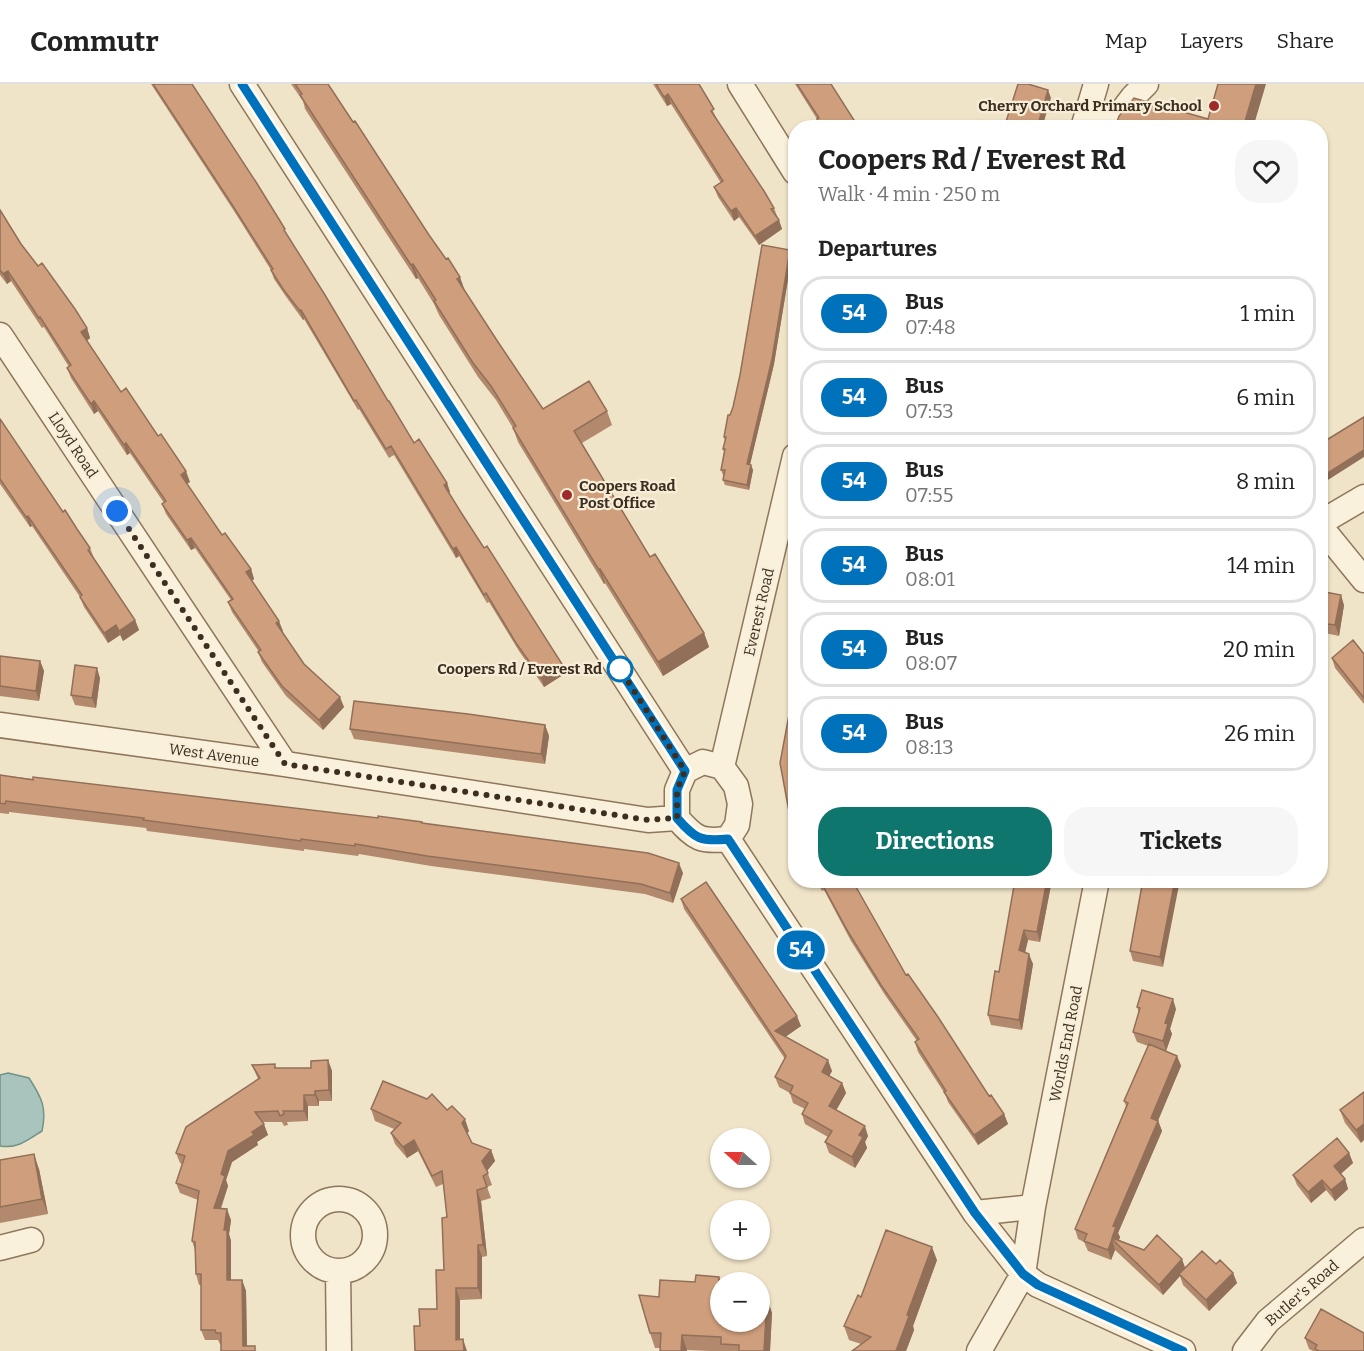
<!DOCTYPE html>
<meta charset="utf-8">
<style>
body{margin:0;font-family:Bitter,serif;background:#f6f6f6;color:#222;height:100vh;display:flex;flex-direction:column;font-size:22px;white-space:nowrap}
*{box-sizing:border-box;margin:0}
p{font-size:20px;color:#767676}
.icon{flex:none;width:33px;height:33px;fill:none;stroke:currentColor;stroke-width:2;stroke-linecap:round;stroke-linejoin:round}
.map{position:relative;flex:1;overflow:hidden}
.drawer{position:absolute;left:788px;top:36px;width:540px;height:768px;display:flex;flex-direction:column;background:#fff;border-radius:24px;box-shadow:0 2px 4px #0004}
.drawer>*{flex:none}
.badge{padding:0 12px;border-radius:20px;font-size:21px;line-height:39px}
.needle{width:39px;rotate:291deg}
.buttons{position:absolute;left:710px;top:1044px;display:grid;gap:12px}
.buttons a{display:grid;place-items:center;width:60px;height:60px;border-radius:50%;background:#fff;box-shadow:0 2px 4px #0004;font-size:30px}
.you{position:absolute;width:30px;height:30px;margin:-15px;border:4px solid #fff;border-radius:50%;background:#1a73e8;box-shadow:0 0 0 9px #1a73e833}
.map>.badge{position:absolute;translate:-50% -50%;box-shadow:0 0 0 3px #fff}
h2{padding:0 30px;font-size:22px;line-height:54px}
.round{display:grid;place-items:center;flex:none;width:63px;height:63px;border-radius:24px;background:#f6f6f6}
.overview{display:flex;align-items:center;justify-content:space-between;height:102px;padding:0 30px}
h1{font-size:28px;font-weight:700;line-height:45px}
.button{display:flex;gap:12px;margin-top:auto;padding:12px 30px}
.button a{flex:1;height:69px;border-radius:24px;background:#0f766e;color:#fff;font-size:24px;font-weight:700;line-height:69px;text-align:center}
.button a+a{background:#f6f6f6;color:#222}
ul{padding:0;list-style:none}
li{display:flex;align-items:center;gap:18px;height:75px;margin:0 12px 9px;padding:0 18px;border:3px solid #e0e0e0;border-radius:24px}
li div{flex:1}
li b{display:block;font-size:22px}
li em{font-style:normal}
li .badge{min-width:66px;font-weight:700;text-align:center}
header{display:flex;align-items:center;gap:36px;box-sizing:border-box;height:84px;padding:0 30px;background:#fff;border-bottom:2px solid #e0e0e0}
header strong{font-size:28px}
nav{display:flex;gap:33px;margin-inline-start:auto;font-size:21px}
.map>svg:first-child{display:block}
.water{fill:#a9c4bc;stroke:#6f938a;stroke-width:1.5}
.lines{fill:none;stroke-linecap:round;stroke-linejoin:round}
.minor-casing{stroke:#8d765c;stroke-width:27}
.minor{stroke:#faf1dc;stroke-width:24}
.wall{fill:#b2896c}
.shaded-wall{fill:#916f58}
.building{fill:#cf9f7d;stroke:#916f58;stroke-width:1.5}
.line-casing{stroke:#fff;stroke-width:14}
.line{stroke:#0072bc;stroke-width:9}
.walk{stroke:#3d2e20;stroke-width:6;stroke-dasharray:0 10.8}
.poi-dot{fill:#9e2a2b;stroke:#f7eed8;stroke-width:2}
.stop-dot{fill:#fff;stroke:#0072bc;stroke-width:3}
.labels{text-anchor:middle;stroke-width:4.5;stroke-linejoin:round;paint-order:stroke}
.poi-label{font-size:15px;font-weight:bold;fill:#3d2e20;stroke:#f7eed8;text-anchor:end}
.street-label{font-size:15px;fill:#3d2e20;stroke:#f7eed8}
.stop-label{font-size:15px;font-weight:bold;fill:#3d2e20;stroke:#f7eed8;text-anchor:end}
</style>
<header>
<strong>Commutr</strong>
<nav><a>Map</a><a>Layers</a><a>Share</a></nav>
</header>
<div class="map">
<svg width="1364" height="1267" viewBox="0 0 1364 1267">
<rect width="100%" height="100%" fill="#f0e4c8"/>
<!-- water -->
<path class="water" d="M8 989 29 994C42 1014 47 1024 42 1047 28 1056 17 1065 0 1062V991Z"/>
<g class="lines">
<defs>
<path id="minor" d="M242 0 685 687
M740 0 795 88
M1086 34H1117L1133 13 1146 0
M1083 44 1096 0
M0 251 285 680
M1320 439 1364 413
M1320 442 1364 496
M0 641 285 680 648 736 677 734
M703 678 722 683 736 702 740 720 737 741 728 755C701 758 695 755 677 734V706L685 687Z
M722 683 795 372
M728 755 975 1129 1023 1190 1038 1201 1183 1267
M303 1151a36 36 0 1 1 72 0a36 36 0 1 1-72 0Z
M975 1129 1033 1123
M0 1164 31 1156
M338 1187 339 1267
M979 1267 1023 1190 1033 1123 1097 796
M1245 1267 1268 1237 1364 1156"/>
</defs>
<!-- minor casing -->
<use href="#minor" class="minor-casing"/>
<!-- minor -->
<use href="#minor" class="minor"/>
</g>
<!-- wall -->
<path class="wall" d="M151 0H192L289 154 388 317 414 359 447 399 450 408H449L462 430 566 589 544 603 519 567 489 518 487 519 459 472 456 474 394 371 389 374 359 325 358 326 304 235 303 236 287 214 274 195 271 186 234 127Z
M291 0H328L464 205 498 258 543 325 607 327 612 341 582 359 650 473 704 549 709 563 663 592 605 499 604 500 518 358 513 344 496 316 478 293 439 231 434 220 418 194 416 195 305 25 303 17Z
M653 0H699L717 35 774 124 782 145 759 161 739 133 734 137 718 113 714 103 721 99 671 20 667 22Z
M795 0H831L859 44H820L817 35Z
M0 126 21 160 38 182 87 244 90 254 87 257 121 308 190 398 187 400 222 451 251 485 254 495 252 497 283 547H282L304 580 344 623 323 646 286 612 262 578 258 568H259L232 528 228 518 231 516 195 464 191 466 166 430 162 420 164 419 130 369 127 371 98 327 94 330 71 294 67 284 69 283 44 243 42 244 11 197 7 200 0 191Z
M792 171 774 280 750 380 753 386 749 406 725 401 723 396 724 391H723L721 386 724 368 723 365 725 357 724 353 730 331Z
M0 335 63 428 90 464 94 474 135 536 139 546 123 557 120 551 108 559 84 523 80 513 32 442 30 443 0 400Z
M1320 507 1344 521 1339 552 1320 548Z
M1364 570V620L1335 584 1332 574Z
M0 572 40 577 44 587 39 617 0 612Z
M100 594 96 624 75 621 71 611Z
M545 641 549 652 545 680 354 655 350 645Z
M0 691 423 740 683 789 673 819 645 810 431 782 359 770 358 772 304 765V767L147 747 146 744 9 728V730L0 729Z
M816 796H852L906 891 989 1012 1004 1030 1008 1040 978 1061 948 1018 945 1010 918 968 915 958 917 957 885 911 851 857 824 806 822 807Z
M1052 796 1040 858 1028 856 1025 868 1033 880 1022 946 991 941 988 931 999 888Z
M1143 796 1163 883 1133 877 1130 867Z
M681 815 801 942 785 953 832 987 829 992 842 999 846 1009 836 1026 868 1052 865 1058 867 1064 855 1084 829 1069 825 1058 828 1053 805 1040 802 1030 805 1025 793 1019 790 1009 779 1003 775 993 785 975 684 825Z
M1137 923 1176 925 1170 945 1172 950 1166 967 1177 972 1181 982 1158 1036 1162 1047 1118 1149 1120 1153 1119 1156 1185 1184 1216 1180 1233 1189 1237 1199 1209 1227 1183 1201 1180 1192 1163 1211 1115 1166 1111 1176 1088 1167 1084 1158 1078 1155 1075 1145 1126 1022 1124 1017 1148 962 1137 958 1133 948 1139 929Z
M328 976 332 987V1017H319V1022H308V1037L287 1038 288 1041 284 1042 282 1038H262L268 1051 257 1058 258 1061 232 1078 226 1096 228 1102 221 1125 231 1136 229 1150 231 1157V1196H242L246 1207 247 1262 257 1267 220 1260 218 1256H205L201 1246V1201H199L196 1190 195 1166 192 1157 198 1116 180 1109 176 1099 182 1080 180 1079 176 1069 258 995 252 981 276 984H311Z
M1364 1008 1361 1059 1345 1039 1340 1026Z
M371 1025 447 1026 469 1047 467 1049 472 1059 491 1066 495 1077 487 1087 492 1101 487 1103 491 1114 481 1117 487 1172 482 1173V1215L460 1216V1256L467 1267 420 1242 437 1225 444 1186 447 1133 443 1100 436 1103 418 1067 407 1074 395 1060 391 1049 394 1045 375 1037Z
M1349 1069 1353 1079 1341 1090 1345 1095 1348 1105 1335 1117 1326 1106 1311 1119 1297 1101 1293 1091Z
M0 1076 39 1085 48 1130 0 1139Z
M937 1176 913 1242 914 1246 906 1267H852L861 1260 849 1256 844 1242 861 1213Z
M767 1214 772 1229 770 1267H710L687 1266V1267H660V1264H655L650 1249 720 1238Z
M1305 1254 1364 1267H1313L1309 1265Z"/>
<!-- shaded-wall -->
<path class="shaded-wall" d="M1256 0H1266L1253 44H1243Z
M1048 6 1051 14 1042 44H1037Z
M668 10 671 20 667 22 664 13Z
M736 124 739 133 734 137 731 127Z
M779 136 782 145 759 161 755 152Z
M790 166 792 171 774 280 749 385 747 380Z
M413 180 418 194 416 195 411 181Z
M8 187 11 197 7 200 3 190Z
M460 193 465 207 457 195Z
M301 226 304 235 303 236 300 227Z
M87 244 90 254 84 258 81 248Z
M94 317 98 327 94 330 91 320Z
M126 359 130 369 127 371 124 361Z
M1364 366V373L1320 401V394Z
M751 381 753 386 749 406 747 401Z
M186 387 190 398 184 401 181 391Z
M447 399 450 408 448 409 444 401Z
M28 432 32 442 30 443 26 433Z
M191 454 195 464 191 466 187 456Z
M456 463 459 472 456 474 453 465Z
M251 485 254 495 250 498 246 488Z
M600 485 605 499 604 500 599 486Z
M1341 511 1344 521 1339 552 1335 541Z
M135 536 139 546 123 557 119 547Z
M279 537 283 547 280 549 276 539Z
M116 541 120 551 108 559 104 549Z
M704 549 709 563 663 592 658 578Z
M40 577 44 587 39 617 36 607Z
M562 580 566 589 544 603 541 594Z
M97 584 100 594 96 624 92 614Z
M340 613 344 623 323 646 319 636Z
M545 641 549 652 545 680 541 670Z
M679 779 683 789 673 819 670 809Z
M1047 796H1052L1040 858 1037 848Z
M1175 796H1180L1163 883 1160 873Z
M1024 846 1028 856 1023 877 1019 866Z
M1029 870 1033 880 1022 946 1019 936Z
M1173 915 1176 925 1170 945 1172 950 1166 967 1163 957 1165 939Z
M797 932 801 942 778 958 775 947Z
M1177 972 1181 982 1155 1044 1151 1034Z
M328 976 332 987V1017L329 1006Z
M828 976 832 987 826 998 822 988Z
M842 999 846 1009 833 1032 829 1022Z
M315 1007 319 1017V1022L315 1011Z
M304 1011 308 1022V1037L304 1027Z
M1004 1030 1008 1040 978 1061 974 1051Z
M465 1035 469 1047 466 1051 462 1039Z
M1158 1037 1162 1047 1118 1149 1120 1153 1117 1161 1112 1154 1113 1142Z
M264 1040 268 1051 257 1058 258 1061 232 1078 226 1096 228 1102 217 1134 214 1124 221 1090 228 1067 252 1048Z
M1364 1040V1056L1361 1059 1356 1046Z
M865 1042 868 1052 865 1058 867 1064 855 1084 852 1073 859 1051Z
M414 1056 418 1067 407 1074 403 1063Z
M491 1066 495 1077 486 1088 482 1077Z
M1349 1069 1353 1079 1338 1092 1334 1082Z
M34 1070 39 1085 48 1130 42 1115Z
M1345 1095 1348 1105 1335 1117 1331 1106Z
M1322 1096 1326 1106 1311 1119 1308 1108Z
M477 1106 481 1117 487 1172 483 1161Z
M227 1125 231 1136 229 1150 231 1157V1207L227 1196 224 1146Z
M1112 1155 1115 1166 1111 1176 1108 1166Z
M478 1161 482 1173V1215L478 1204Z
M932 1163 937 1176 913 1242 914 1246 906 1267H896L907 1231Z
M1182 1175 1186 1186 1179 1190 1180 1192 1163 1211 1159 1201Z
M1233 1189 1237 1199 1209 1227 1206 1216Z
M719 1193 721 1198H720V1218L718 1212Z
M242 1196 246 1207 247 1267 243 1262Z
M456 1204 460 1216V1267L456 1256Z
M767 1214 772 1229 770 1267H764Z
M682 1251 687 1266V1267H681Z
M463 1255 467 1267H464Z"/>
<!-- building -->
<path class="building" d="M153 0H192L256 98 285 145 284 146 325 211 388 317H389L414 359 419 355 447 399 444 401 462 430 484 464 487 462 562 580 541 594 516 559 486 509 484 511 456 463 453 465 391 362 386 365 356 316 354 317 301 226 300 227 283 205 271 186 273 185 231 119Z
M295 0H328L353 38 355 37 429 151 446 175 448 174 460 193 457 195 498 258 543 325 589 297 607 327 574 347 650 473 655 470 704 549 658 578 600 485 599 486 513 344 516 342 491 302 473 279 434 217 436 216 413 180 411 181 300 11 302 10Z
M656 0H699L714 25 711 27 764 107 774 124 771 125 779 136 755 152 736 124 731 127 714 103 723 97 668 10 664 13Z
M797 0H831L859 44H822L817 35 819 34Z
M1018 0H1028L1048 6 1037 44H1004Z
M1218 0H1256L1243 44H1115L1119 32 1134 14 1208 35Z
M0 126 21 160 38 182 42 179 75 225 87 244 81 248 121 308 126 304 158 352 161 350 186 387 181 391 222 451 225 449 251 485 246 488 279 537 276 539 304 580 340 613 319 636 282 602 258 568 261 566 228 518 233 515 191 454 187 456 162 420 166 417 126 359 124 361 94 317 91 320 67 284 71 281 40 233 39 234 8 187 3 190 0 186Z
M762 161 790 166 772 275 747 380 751 381 747 401 723 396 725 386H721L725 365H723L726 353H724L728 331H730L733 323 740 291Z
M1364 333V366L1320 394V360Z
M0 335 63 428 65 426 77 445 90 464 88 466 135 536 119 547 116 541 104 549 80 513 82 511 28 432 26 433 0 395Z
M1320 507 1341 511 1335 541 1320 539Z
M1353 556 1364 570V614L1332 574Z
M0 572 40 577 36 607 0 602Z
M75 581 97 584 92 614 71 611Z
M795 590V754L793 749 780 679 792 615H790Z
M354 617 468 630 545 641 541 670 350 645Z
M0 691 33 696V693L378 734V732L422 738V739L648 769 679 779 670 809 641 800 427 772 355 760V762L301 755V757L143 736 144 734 6 717 5 720 0 719Z
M820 796H852L906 891 908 890 938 933 989 1012 991 1011 1004 1030 974 1051 944 1008 946 1007 915 958 919 955 881 901 847 846Z
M1015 796H1047L1037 848 1024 846 1019 866 1029 870 1019 936 988 931 995 887 999 888Z
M1143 796H1175L1160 873 1130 867Z
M706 798 797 932 775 947 828 976 822 988 842 999 829 1022 865 1042 859 1051 863 1053 852 1073 825 1058 832 1047 802 1030 808 1019 790 1009 793 1002 775 993 786 972 681 815Z
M1142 906 1173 915 1165 939 1168 940 1163 957 1133 948 1140 924 1137 923Z
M1149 960 1177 972 1151 1034 1158 1037 1113 1142 1116 1143 1112 1154 1144 1166 1157 1151 1182 1175 1159 1201 1112 1155 1108 1166 1084 1157 1087 1150 1075 1145 1128 1019 1124 1017Z
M328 976 329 1006 315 1007V1011H304V1027H283L284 1030 280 1032 278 1027 255 1028 264 1040 252 1048 254 1051 228 1067 221 1090 225 1092 214 1124 227 1125 224 1146H227V1196H242L243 1262H255V1267H221V1249H216L215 1246H201V1190H196L195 1158 192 1157 199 1107 176 1099 185 1072 176 1069 186 1043 260 994 252 981 275 980V984H311V977Z
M383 997 427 1015 432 1010 447 1026 452 1022 465 1035 462 1039 472 1059 491 1066 482 1077 488 1089 483 1092 487 1103 477 1106 483 1161H478V1204H456V1256L463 1255 464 1267H415L414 1242H420L419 1225H437L436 1186H444L442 1134 447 1133 442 1087 432 1092 414 1056 403 1063 391 1049 401 1039 371 1025Z
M1364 1008V1040L1356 1046 1340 1026Z
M1337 1054 1349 1069 1334 1082 1345 1095 1331 1106 1322 1096 1308 1108 1293 1091Z
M34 1070 42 1115 0 1123V1076Z
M886 1146 932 1163 907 1231 909 1232 896 1267H852L871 1253 844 1242 858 1211 861 1213Z
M1202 1167 1216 1180 1220 1176 1233 1189 1206 1216 1179 1190Z
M696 1191 719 1193 718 1212H720V1238H759V1213L767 1214 764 1267H739V1261L721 1260V1253L682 1251 681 1267H660L661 1249H650L639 1211 659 1213 660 1196 695 1198Z
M1321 1225 1364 1249V1267H1319L1315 1265 1317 1261 1305 1254Z"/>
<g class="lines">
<defs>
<path id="line" d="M242 0 685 687 677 706V734C695 755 701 758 728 755L975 1129 1023 1190 1038 1201 1183 1267"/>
</defs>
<!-- line casing -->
<use href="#line" class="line-casing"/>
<!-- line -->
<use href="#line" class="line"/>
<!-- walk -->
<path class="walk" d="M117 427 285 680 648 736 677 734V706L685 687 620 585"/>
</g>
<!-- markers -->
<g class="poi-dot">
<circle cx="1214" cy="22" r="6"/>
<circle cx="567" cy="411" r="6"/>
</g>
<circle class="stop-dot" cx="620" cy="585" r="12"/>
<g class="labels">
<!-- poi labels -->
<g class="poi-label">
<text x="1202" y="27">Cherry Orchard Primary School</text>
<text x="579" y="407" text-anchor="start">Coopers Road<tspan x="579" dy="17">Post Office</tspan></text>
</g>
<!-- street labels -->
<g class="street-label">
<text transform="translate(73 361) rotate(56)" y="5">Lloyd Road</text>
<text transform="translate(759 528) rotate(-77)" y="5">Everest Road</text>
<text transform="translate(214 671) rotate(8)" y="5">West Avenue</text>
<text transform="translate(1066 960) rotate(-79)" y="5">Worlds End Road</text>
<text transform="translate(1302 1209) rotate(-41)" y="5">Butler's Road</text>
</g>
<!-- stop labels -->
<g class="stop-label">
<text x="602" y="590">Coopers Rd / Everest Rd</text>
</g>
</g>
</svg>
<div class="buttons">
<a><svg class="needle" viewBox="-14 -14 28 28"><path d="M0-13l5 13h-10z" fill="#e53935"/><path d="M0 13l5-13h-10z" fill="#767676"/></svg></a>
<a>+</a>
<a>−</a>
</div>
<div class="you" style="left:117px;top:427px"></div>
<b class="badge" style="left:801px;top:866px;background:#0072bc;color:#fff">54</b>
<section class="drawer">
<div class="overview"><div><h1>Coopers Rd / Everest Rd</h1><p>Walk · 4 min · 250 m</p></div><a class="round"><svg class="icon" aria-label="heart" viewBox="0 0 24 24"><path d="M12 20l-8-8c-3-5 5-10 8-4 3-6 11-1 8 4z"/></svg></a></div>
<h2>Departures</h2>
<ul>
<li><span class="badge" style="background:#0072bc;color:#fff">54</span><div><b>Bus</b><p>07:48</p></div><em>1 min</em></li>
<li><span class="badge" style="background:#0072bc;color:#fff">54</span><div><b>Bus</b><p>07:53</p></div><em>6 min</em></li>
<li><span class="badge" style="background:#0072bc;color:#fff">54</span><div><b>Bus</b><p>07:55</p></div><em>8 min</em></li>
<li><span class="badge" style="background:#0072bc;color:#fff">54</span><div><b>Bus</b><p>08:01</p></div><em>14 min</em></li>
<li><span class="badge" style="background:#0072bc;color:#fff">54</span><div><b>Bus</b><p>08:07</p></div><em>20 min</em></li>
<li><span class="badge" style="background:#0072bc;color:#fff">54</span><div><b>Bus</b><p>08:13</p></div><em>26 min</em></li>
</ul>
<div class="button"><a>Directions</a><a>Tickets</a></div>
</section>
</div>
